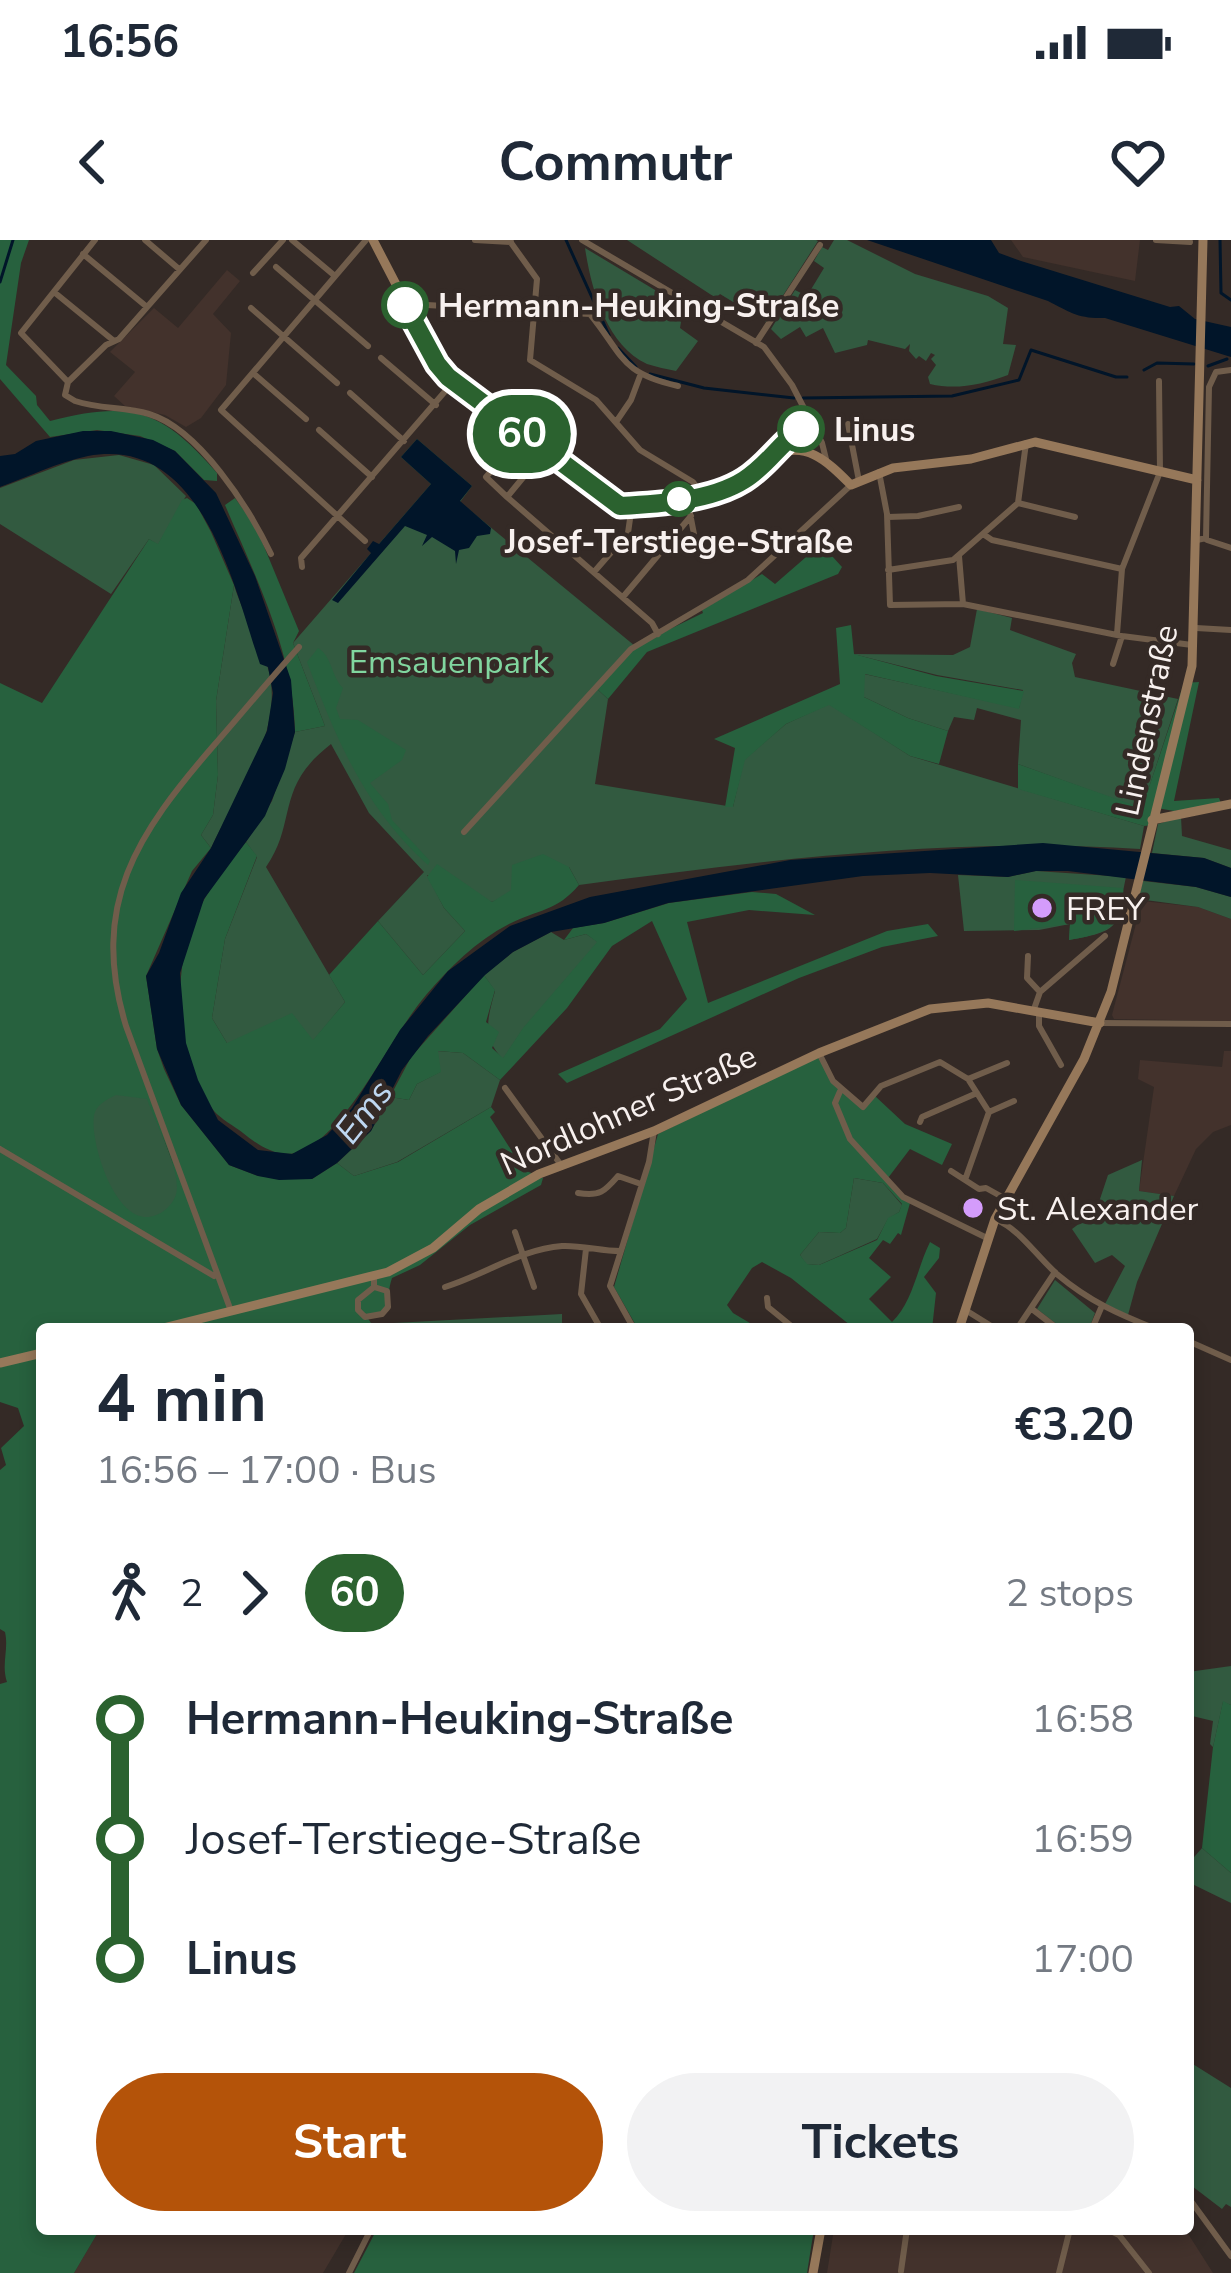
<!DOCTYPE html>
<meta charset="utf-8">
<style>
body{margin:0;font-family:"Nunito Sans",sans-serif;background:#f2f2f3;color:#1f2937;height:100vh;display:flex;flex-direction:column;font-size:45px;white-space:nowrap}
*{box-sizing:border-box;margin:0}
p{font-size:39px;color:#747a83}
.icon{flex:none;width:66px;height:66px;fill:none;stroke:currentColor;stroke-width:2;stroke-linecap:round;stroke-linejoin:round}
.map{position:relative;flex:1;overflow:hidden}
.details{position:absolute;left:36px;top:1083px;width:1158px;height:912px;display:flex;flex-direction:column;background:#fff;border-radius:12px;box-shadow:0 6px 18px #0003}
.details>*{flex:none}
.badge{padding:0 24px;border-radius:39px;font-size:42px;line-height:78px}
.map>.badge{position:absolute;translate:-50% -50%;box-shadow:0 0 0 6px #fff}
.legs{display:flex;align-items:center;gap:18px;height:132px;padding:0 60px;font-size:39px}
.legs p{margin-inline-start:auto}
.overview{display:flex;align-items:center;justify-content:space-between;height:204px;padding:0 60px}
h1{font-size:66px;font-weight:700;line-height:90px}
.button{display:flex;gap:24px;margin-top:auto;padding:24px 60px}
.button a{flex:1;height:138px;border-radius:72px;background:#b45309;color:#fff;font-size:48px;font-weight:700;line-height:138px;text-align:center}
.button a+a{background:#f2f2f3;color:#1f2937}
ul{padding:0 60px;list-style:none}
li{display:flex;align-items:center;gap:42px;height:120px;font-size:45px}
li i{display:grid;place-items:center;width:18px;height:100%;margin:0 15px;background:currentColor}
li i::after{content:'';width:30px;height:30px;margin:-15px;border:9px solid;border-radius:50%;background:#fff}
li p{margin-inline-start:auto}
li:first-child i{background:linear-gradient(#0000 50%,currentColor 0)}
li:last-child i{background:linear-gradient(currentColor 50%,#0000 0)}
.status{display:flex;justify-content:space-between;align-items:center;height:84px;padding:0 60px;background:#fff;direction:ltr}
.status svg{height:33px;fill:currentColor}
header{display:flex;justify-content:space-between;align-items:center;height:156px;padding:0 60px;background:#fff;font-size:54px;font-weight:700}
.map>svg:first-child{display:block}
.built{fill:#43322c}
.green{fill:#325a40}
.forest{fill:#27613e;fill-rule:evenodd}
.water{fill:#011529}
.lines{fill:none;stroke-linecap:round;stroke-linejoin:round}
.stream{stroke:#011529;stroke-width:3}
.street{stroke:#705d4b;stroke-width:6}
.secondary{stroke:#96785a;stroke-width:9}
.line-1-casing{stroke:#fff;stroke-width:27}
.line-1{stroke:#2b622f;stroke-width:18}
.stop-1-dot{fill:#fff;stroke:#2b622f;stroke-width:6}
.poi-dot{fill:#d49cfb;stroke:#342a26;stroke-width:4.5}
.labels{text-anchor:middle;stroke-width:9;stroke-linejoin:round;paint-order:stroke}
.stop-label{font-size:33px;font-weight:bold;fill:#f8f1ef;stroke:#342a26;text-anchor:start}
.park-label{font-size:33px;fill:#81d69f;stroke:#342a26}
.street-label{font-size:33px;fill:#f8f1ef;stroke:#342a26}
.poi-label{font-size:33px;fill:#f8f1ef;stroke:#342a26;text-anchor:start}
.water-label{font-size:36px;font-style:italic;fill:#bed7f1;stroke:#342a26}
</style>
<div class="status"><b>16:56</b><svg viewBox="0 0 49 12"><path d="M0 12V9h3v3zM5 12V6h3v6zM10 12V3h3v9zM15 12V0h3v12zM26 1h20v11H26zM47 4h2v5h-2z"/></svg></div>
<header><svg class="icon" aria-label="back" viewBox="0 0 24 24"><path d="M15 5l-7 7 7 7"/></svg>Commutr<svg class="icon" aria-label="heart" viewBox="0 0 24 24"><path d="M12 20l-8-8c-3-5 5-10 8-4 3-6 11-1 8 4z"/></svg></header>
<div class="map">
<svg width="1231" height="2033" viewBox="0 0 1231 2033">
<rect width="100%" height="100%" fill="#342a26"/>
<!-- built -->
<path class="built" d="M1011 0H1140L1135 41 1023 17Z
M227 30 240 41 213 74 231 93 226 145 201 178 186 187 165 175 125 166 114 156 135 132 110 112 154 68 178 88Z
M1142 661 1198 667 1231 679V787L1230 781 1114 779 1112 775Z
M1224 811H1231V885L1213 892 1196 909 1174 956 1139 951 1154 847 1138 839 1140 820 1222 827Z
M100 1989H349L323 2033H74Z
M834 1989H1185L1213 2033H827Z"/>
<!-- green -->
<path class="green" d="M627 0H816L818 1 766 82 720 54 716 58Z
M834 0H847L915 34 988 56 1008 68 1003 104 1016 105 1008 135C981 145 956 150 930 144L928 137 936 125 931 119 935 115 931 113 926 121 919 116 916 119 909 111 910 104 905 109 868 100 867 105 835 113 823 88 806 97 800 87 781 99 771 89 795 50 807 56 824 28 814 21 822 7 828 10Z
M585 8 670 59V68L681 82 680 88 698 101 676 131C667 129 656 127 647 124 606 105 591 48 585 8Z
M417 199 472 246 460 262 635 406 597 449 608 459 595 544 733 567 744 520 786 484 829 464 910 516 1144 586 1140 609C951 597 765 620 579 645L569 627 492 662 427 635 444 668 465 691 423 735 378 681 424 632 369 573 331 504C274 548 298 581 266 627L345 762 313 801 227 803 212 778 225 699 257 617 246 602 272 561 295 492 325 486 293 403 431 244 401 217Z
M119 215 154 225 186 256 158 305 149 299 111 354 0 284V248L74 220Z
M234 345C243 375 262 402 269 432 284 493 235 556 211 608L201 595 213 575 218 535 216 461Z
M977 369 1012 378 1010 390 1076 414 1072 423 1075 437 1178 459 1142 569 1018 524 1021 480 977 468 974 480 954 477 948 491 908 478 864 457V434L1019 468 1023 450 937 435 853 414 953 415 970 407Z
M1181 577 1182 596 1231 610V628L1204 618 1152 613 1158 584Z
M1036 631 1126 637C1115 686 1126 690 1069 700L1070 684 1039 690 964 691 958 635 1008 637Z
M1143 641 1196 647 1231 657V679L1198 667 1138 659Z
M551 692 564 700 586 694 598 702 523 789 503 819C481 797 488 777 495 751L484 735 513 712Z
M437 811 463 813 500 840 491 867 397 922 354 936 337 923 371 891 390 857 409 860 417 844 440 832Z
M134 818 213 1032 44 930Z
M1142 920 1139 951 1174 956 1137 1042 1128 1075 1105 1064 1125 1026 1112 1015 1095 1023 1072 989 1096 971 1108 935Z
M854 938 883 943 902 965 899 972 888 979 877 999 819 1025 806 1024 800 1015 819 992 840 993 846 988Z
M1055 1040 1095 1073 1089 1089H1063L1037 1069Z
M562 1074V1089H375V1084Z
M1231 1426V1465L1223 1462 1213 1507 1210 1504 1213 1481 1188 1475V1432Z
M1202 1608 1231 1633V1663L1188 1642V1624Z
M1188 1821 1231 1848V1967L1226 1964 1222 1969 1188 1943Z"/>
<!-- forest -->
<path class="forest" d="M0 0H29L21 23 6 125 36 156 37 165 50 181C132 160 162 170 217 233V241L204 240 175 211 140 196 97 190 50 197 0 139Z
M187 258 196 264 211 292 234 345 216 461 218 535 213 575 201 595 211 608 192 631 146 736 157 809 164 829 181 865 229 925 258 936 312 939 337 923 354 936 398 922 491 867 495 872 490 877 524 930 543 938 541 945 470 985 420 1025 392 1038C384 1061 397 1070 367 1077L375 1089H42V1989H100L74 2033H0V1444L7 1442C1 1424 9 1410 5 1392L0 1389V1230L6 1225 1 1208 24 1186 18 1168 0 1162V443L42 463 149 299 158 304 182 260ZM116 855 147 859C156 885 176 919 177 947 177 957 172 964 165 970 118 1006 86 892 95 872 99 863 108 859 116 855Z
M235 258 256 287 299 391 293 403 325 486 295 492C294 413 256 338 225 265Z
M821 304 842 327 838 334 647 412 608 459 597 449 635 406 703 373 702 370 762 334 775 344Z
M851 385 854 414 936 436 1024 451 1019 469 865 434 864 457 908 478 948 491 939 524 910 516 829 465 786 484 745 520 733 567H725L735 508 714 499 840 444 836 388Z
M318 408C332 416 331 436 343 448L336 468 340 479 358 480 406 510 402 520 370 543 388 564 392 580 430 621 428 625C365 569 336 498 307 422Z
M1199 442 1174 561 1219 558 1221 563 1174 571 1157 568 1152 585 1144 586 1018 549V524L1142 568 1184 443Z
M246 602 257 616 225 699 212 778 227 803 292 773 313 800 345 762 329 735 378 681 423 735 465 691 444 668 427 637 437 624 492 662 511 650 512 625 543 614 569 627 579 645C556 672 538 669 509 684 476 701 449 728 426 755 390 797 349 891 301 911 280 920 259 906 243 893 234 886 221 879 214 871 175 820 171 735 195 678 207 650 227 625 246 602Z
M1015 640 1123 648C1128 687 1101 695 1069 700L1070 684 1014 691Z
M752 652 776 654 815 675 749 670 687 682 708 763 887 691 928 684 938 696 882 707 799 738 567 843 558 834 660 789 687 759 652 681 612 706 567 768 500 840 463 813 438 811 441 832 417 844 409 860 390 857 411 817 484 735 495 750 486 782 499 792 492 808 503 818 523 788 597 702 586 694 564 700 573 688 604 683 669 663Z
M818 815 833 839 865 866 875 856 905 884 952 904 942 925 910 909 888 938 910 963 901 995 898 993 890 1004 883 1000 869 1018 891 1037 869 1059 892 1082C913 1062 917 1028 930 1002L940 1008 939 1018 924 1037 936 1053 932 1089H855L791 1038 762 1022 752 1028 727 1065 733 1073 760 1089H638L614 1047 658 894ZM854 938 883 943 902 964 899 972 888 978 877 1000 819 1025 807 1024 800 1015 819 992 840 993 846 988Z
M1223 1461 1231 1465V1633L1202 1608 1213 1507Z
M377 1989H814L807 2033H354Z"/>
<!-- water -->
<path class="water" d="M867 0H991L999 13 1021 21 1170 67 1179 66 1195 79 1231 87V117L1105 78C1078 79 1070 72 1048 61Z
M83 191H111L153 200 175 211 216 253 255 336 291 440 295 492 285 529 265 576 204 659 180 733 186 803 198 840 218 880 258 910 292 914 327 895 352 868 400 790 448 731 510 686 590 657 790 620 1043 603 1204 618 1231 628V657L1196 647 1068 631H1036L1008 637 930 633 863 636 668 663 604 683 551 692 513 712 485 735 428 796 402 830 371 891 337 923 312 939 279 940 258 936 229 925 181 865 157 809 146 736 159 713 181 653 211 608 267 491 273 453 268 427 260 424C233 344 202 195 88 216 58 222 28 237 0 247V216L15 214 36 201Z
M417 199 472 246 460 261 491 288 490 294 477 296 469 308 459 310 456 324 455 311 432 297 422 306 427 295 405 286 338 363 332 360 371 313 367 309 373 301 379 304 431 244 401 217Z"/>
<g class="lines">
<!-- stream -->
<path class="stream" d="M566 0 609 95
M1220 0 1221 53 1231 60
M0 42 13 0
M618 108 636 127
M1208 126 1227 119
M1144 130 1157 123 1194 124
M650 134 704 148 794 158
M803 158 952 156 1019 140 1031 110 1116 137H1127"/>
<!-- street -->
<path class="street" d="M145 0 179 29
M292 0 335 36
M475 0 511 2
M509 0 537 39 530 120 596 160 640 210 693 242 702 255
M582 0 764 107 792 145 822 203 826 219
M1156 0 1190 2
M83 14 147 67
M276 27 368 106
M253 33 283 0
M54 52 114 101
M408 64 590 74C624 116 620 133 678 146
M251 68 337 143
M756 103 820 5
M381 118 436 165
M253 133 306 179
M68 142 65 155 75 161C99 169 125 167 149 174 199 189 249 268 271 314
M68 142 106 105 119 99 206 0
M68 142 21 93 95 0
M350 153 404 201
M616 182 631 160 640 136
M848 184 859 241
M319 190 372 237
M545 211 507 257 652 383 658 394
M776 215 782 202 811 183
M879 232 887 274 890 365 963 364 1122 396 1192 405
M507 257 486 237 523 194
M687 258 694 294
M1018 263 1026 203
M888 277 918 276 959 267
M983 294 992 300 1122 329
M1197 300 1206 298 1209 147 1216 132 1231 130
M1207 300 1231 308
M365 301 221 170 366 0
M959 316 963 364
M302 327 301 318 454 141
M888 330 953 320 1018 263 1075 277
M594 332 628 293 632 265
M623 357 691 276
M1196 388 1231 390
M1117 394 1122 329 1160 232 1159 141
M1113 424 1122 396
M464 592 631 409 748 340 851 245
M1028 716 1027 738 1040 752
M1034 769 1040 752 1105 696
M1039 771V786L1061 825
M1100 783 1231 784
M819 813 833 841 863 867 881 846 940 822 968 839 989 872 965 940
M968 839 1007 823
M505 848 561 925
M841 849 835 863 850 899 903 957 987 998
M989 872 1014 861
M920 882 922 877 977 853
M0 909 214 1036
M951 931 979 949 986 948 1004 958
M578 953C600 957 605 951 618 936L641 944
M995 979C1021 990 1036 1016 1058 1035 1089 1061 1118 1074 1156 1089
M515 992 534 1047
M586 1009 581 1054 601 1089
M374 1047 387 1051 388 1067 382 1074 365 1077 358 1070V1060L374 1047V1036
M445 1047C484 1035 521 1009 562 1006 581 1005 601 1011 620 1011
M767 1058 768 1067 795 1089
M1032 1069 1058 1089
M231 1071 126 786C89 664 137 594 215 504 243 472 270 439 299 407
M967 1071 996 1089
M634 1089 610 1046 649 922 654 891
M1017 1089 1055 1032
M1092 1089 1101 1068
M1188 1101 1231 1120
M1188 1957 1231 2016
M1107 1989 1119 1995 1149 2033
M901 2031 907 1989
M349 2033 371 1989
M1059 2033 1070 1989"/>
<!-- secondary -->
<path class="secondary" d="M373 0 441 131 620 266C657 264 698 259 732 246 748 240 757 227 770 218 804 197 829 223 851 245L893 228 971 219 1035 202 1197 240
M1152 580 1231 564
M159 1089 388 1032 433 1008 479 969 539 934 654 891 819 813 930 769 988 763 1100 783
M959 1089 995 979 1084 819 1111 752 1192 426 1203 0
M0 1123 42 1113
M813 2033 821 1989"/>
</g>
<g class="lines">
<defs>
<path id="line-1" d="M405 65 437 124 448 137 620 266C658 264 711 261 744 240 767 226 779 204 801 189"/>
</defs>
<!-- line-1 casing -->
<use href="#line-1" class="line-1-casing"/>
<!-- line-1 -->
<use href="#line-1" class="line-1"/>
</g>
<!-- markers -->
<g class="stop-1-dot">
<circle cx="405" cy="65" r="21"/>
<circle cx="801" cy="189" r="21"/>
<circle cx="679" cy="259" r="15"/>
</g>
<g class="poi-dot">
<circle cx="1042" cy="668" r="12"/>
<circle cx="973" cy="968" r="12"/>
</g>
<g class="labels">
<!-- stop labels -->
<g class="stop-label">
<text x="438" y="77">Hermann-Heuking-Straße</text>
<text x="834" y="201">Linus</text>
<text x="679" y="313" text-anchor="middle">Josef-Terstiege-Straße</text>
</g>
<!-- park labels -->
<g class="park-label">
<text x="449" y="433">Emsauenpark</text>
</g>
<!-- street labels -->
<g class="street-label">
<text transform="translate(1146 480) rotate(-78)" y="12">Lindenstraße</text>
<text transform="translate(628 869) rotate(-24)" y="12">Nordlohner Straße</text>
</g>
<!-- poi labels -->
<g class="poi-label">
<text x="1066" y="680">FREY</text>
<text x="997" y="980">St. Alexander</text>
</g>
<!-- water labels -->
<g class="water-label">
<text transform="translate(363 871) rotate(-52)" y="13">Ems</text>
</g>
</g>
</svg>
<b class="badge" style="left:522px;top:194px;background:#2b622f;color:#fff">60</b>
<section class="details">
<div class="overview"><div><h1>4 min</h1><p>16:56 – 17:00 · Bus</p></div><b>€3.20</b></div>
<div class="legs"><svg class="icon" aria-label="walk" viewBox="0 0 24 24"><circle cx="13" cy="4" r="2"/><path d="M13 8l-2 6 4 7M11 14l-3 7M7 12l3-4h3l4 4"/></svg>2<svg class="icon" aria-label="forward" viewBox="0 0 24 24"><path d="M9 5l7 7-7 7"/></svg><b class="badge" style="background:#2b622f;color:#fff">60</b><p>2 stops</p></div>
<ul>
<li><i style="color:#2b622f"></i><b>Hermann-Heuking-Straße</b><p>16:58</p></li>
<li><i style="color:#2b622f"></i><span>Josef-Terstiege-Straße</span><p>16:59</p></li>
<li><i style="color:#2b622f"></i><b>Linus</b><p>17:00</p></li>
</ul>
<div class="button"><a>Start</a><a>Tickets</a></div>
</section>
</div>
